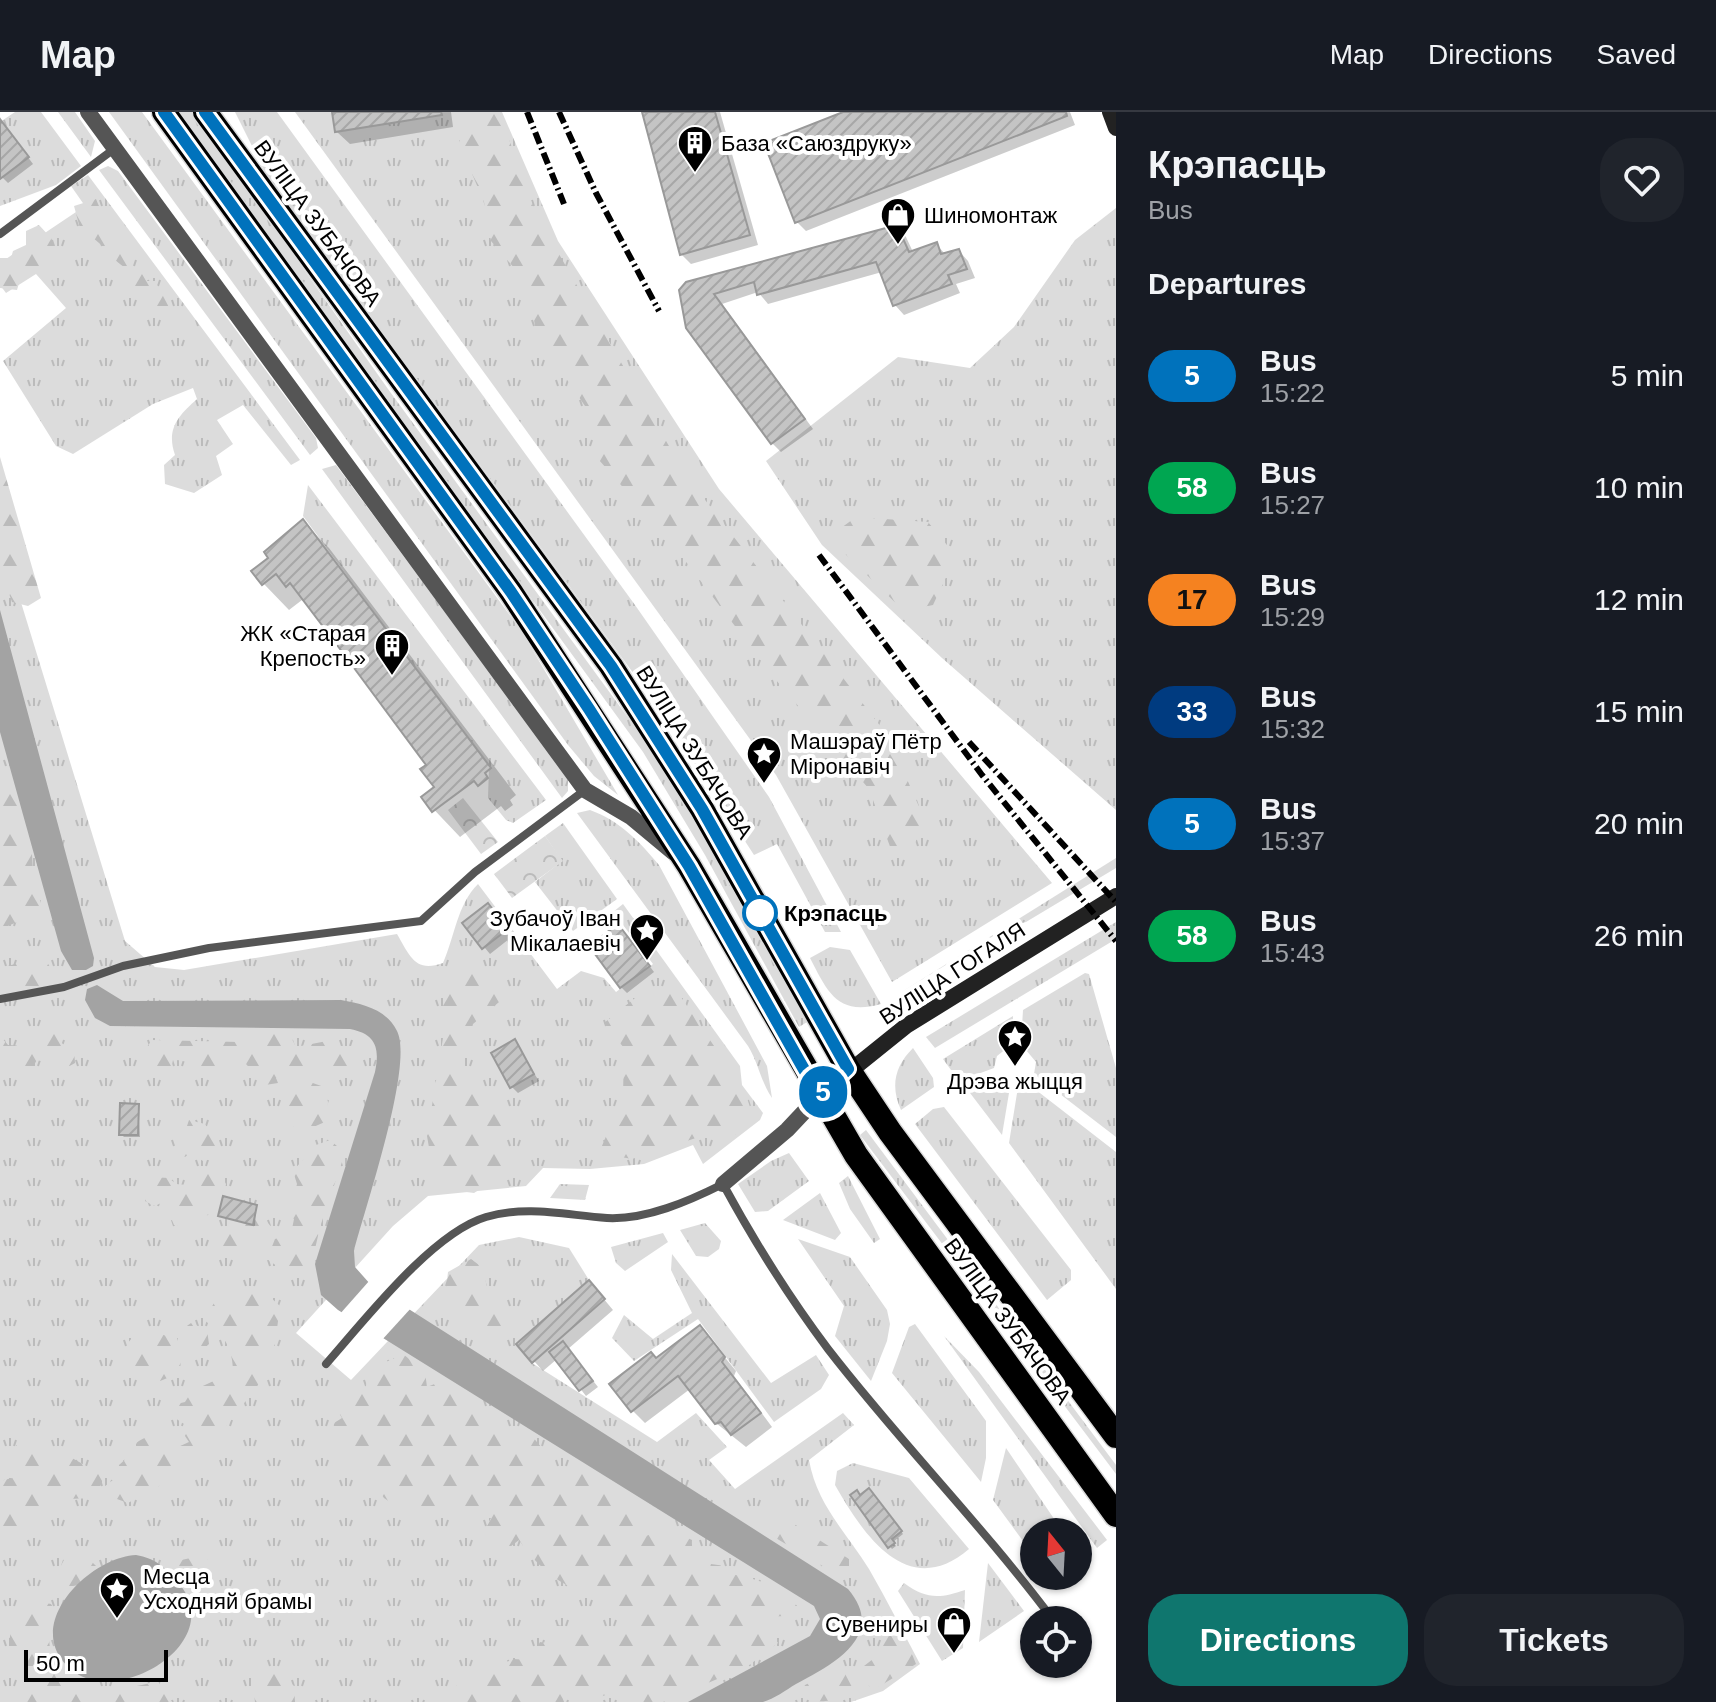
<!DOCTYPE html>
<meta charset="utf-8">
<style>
body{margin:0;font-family:Arial,sans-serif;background:#20242c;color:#f1f3f6;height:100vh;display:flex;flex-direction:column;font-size:30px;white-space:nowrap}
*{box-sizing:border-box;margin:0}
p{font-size:26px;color:#9ea1a6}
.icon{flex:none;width:44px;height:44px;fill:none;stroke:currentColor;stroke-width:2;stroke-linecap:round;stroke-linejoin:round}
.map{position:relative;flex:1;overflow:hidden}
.details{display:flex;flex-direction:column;background:#171b24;width:600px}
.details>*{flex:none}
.badge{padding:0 16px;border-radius:26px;font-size:28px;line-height:52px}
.needle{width:52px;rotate:342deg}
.buttons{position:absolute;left:1020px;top:1406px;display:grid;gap:16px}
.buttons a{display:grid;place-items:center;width:72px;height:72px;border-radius:50%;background:#171b24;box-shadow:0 2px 6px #0004;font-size:40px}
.scale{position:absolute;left:24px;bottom:20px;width:144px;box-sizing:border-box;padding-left:8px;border:4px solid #000;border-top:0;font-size:22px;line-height:28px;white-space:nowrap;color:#000;-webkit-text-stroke:6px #fff;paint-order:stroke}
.map>.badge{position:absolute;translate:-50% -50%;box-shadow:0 0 0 4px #fff}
h2{padding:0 32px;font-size:30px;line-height:72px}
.round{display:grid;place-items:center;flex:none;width:84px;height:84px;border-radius:32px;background:#20242c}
.headline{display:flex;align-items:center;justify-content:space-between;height:136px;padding:0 32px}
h1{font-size:38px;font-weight:700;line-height:60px}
.button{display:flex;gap:16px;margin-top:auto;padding:16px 32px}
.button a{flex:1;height:92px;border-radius:32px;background:#0f766e;color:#fff;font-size:32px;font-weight:700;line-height:92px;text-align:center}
.button a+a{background:#20242c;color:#f1f3f6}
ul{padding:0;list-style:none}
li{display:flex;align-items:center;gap:24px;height:112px;padding:0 32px}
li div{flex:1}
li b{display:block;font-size:30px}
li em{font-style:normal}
li .badge{min-width:88px;font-weight:700;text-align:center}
header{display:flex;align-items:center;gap:48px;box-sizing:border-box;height:112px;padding:0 40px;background:#171b24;border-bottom:2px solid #363941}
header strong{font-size:38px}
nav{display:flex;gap:44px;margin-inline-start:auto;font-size:28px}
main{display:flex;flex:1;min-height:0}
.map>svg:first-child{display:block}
.grass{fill:url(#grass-tufts)}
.forest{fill:url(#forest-firs)}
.park{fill:url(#park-crowns)}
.water{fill:#a3a3a3}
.pier{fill:#fff}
.shadow{fill:#0003}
.building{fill:url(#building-hatch);stroke:#999;stroke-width:2}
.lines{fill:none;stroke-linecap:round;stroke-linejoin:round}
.highway-casing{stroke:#dbdbdb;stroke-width:27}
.lane{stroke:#555;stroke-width:8}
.street{stroke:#555;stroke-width:16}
.secondary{stroke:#222;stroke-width:16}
.highway{stroke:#000;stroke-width:24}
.rail{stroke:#000;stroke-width:6;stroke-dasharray:12 4 2 4;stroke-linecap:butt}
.line-casing{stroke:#fff;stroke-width:18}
.line{stroke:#0072bc;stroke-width:12}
.stop-dot{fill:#fff;stroke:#0072bc;stroke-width:4}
.labels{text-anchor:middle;stroke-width:8;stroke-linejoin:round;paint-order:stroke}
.poi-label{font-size:22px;fill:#000;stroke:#fff;text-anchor:start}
.street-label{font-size:22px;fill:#000;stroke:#fff}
.stop-label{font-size:22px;font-weight:bold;fill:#000;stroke:#fff;text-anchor:start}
</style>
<header>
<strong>Map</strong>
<nav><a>Map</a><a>Directions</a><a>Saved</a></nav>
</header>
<main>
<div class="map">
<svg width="1116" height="1590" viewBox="0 0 1116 1590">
<defs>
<pattern id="grass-tufts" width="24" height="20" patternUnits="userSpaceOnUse" patternTransform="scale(2)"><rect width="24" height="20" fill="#dcdcdc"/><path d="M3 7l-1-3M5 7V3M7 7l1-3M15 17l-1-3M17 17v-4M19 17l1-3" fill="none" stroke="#bbb"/></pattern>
<pattern id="forest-firs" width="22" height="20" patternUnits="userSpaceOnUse" patternTransform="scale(2)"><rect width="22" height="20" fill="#dcdcdc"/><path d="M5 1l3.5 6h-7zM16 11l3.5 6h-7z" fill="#bbb"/></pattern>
<pattern id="park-crowns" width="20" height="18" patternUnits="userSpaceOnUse" patternTransform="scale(2)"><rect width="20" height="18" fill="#dcdcdc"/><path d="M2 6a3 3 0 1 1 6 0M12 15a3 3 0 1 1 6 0" fill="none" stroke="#bbb"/></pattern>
<pattern id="building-hatch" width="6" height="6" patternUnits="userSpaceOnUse" patternTransform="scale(2)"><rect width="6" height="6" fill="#c4c4c4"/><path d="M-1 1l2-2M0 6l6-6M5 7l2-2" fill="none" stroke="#a7a7a7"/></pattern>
</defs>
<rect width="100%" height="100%" fill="#fff"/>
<!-- grass -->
<path class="grass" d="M15 0H41L81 54 56 73 0 94V10Z
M58 0H75L95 29 91 45Z
M109 0H142L522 520 618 683 594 664 568 633Z
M177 0H193L388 277 651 637 720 753 807 910 799 915 705 743 643 640Z
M235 0H277L635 493 769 685 841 820H825L777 732 754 743 656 592 266 62Z
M295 0H332L336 20 441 0H502L558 129 719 377 1052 771 892 870 776 663Z
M108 54 118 59 316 326 318 336 310 343 99 58Z
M88 63 300 348 291 353 243 293 217 308 233 332 216 344 222 363 194 381 165 372 164 353 175 343C166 317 178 304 197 287L193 276 153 292 73 342 56 334 3 249 66 196 36 162 6 181 0 173V151L85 94 71 74Z
M1116 96V698L942 546 822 433 766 349 898 245 970 256 1014 215 1075 128Z
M336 353 568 666V679L562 686 322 357Z
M308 373 546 688 513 711 506 708 488 686 489 656 303 404Z
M0 422 125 829 155 855 184 858 397 822C410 844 415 861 443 851 455 824 457 793 478 772L557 877 581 859 604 866 616 880 653 852 613 800 623 792 740 954 742 973 763 1001 760 1008 703 1052 693 1033 644 1052 590 1057 543 1056 526 1074 428 1084 393 1114 296 1221 351 1268 479 1133 519 1125 569 1136 589 1168 516 1232 532 1251 657 1330 696 1301 727 1335 709 1348 735 1377 843 1301 854 1313 809 1348C817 1393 846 1420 869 1457 887 1488 903 1520 920 1552L883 1579 851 1590H0Z
M590 698C620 709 639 729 659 753L767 954 772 986C760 968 759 952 748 934L577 701Z
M563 711 617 787 573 819 535 770 562 749 545 724Z
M1116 746V756L1026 810 1008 815 900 881Z
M1116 810V827L935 936 926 925Z
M830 835 850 838 881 892C838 904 828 881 810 846Z
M1085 861 1089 862 1116 956V1025L1034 962 1036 950 1021 932 1023 898Z
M1013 904 1012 932 997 944 994 956 959 969 943 947Z
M913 936 933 966 934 975 901 998C890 974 895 954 913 936Z
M997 966 1010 975 1002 1023 967 977Z
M1027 971 1116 1040V1177L1009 1031 1018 975Z
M944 995 1071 1158V1168L1047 1188 915 1012 933 997Z
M866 1018 1116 1353V1362L860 1023Z
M789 1041 809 1069 768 1099 755 1100 738 1072 771 1049Z
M848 1064 880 1127 874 1131 850 1097 839 1071Z
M560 1072 589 1073 585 1088 550 1086Z
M820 1081 841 1121 835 1128 783 1108Z
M705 1111 721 1129 719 1137 708 1145 696 1144 680 1118Z
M663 1121 668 1130 625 1159 616 1151 611 1135Z
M798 1127 850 1145 887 1198 890 1212 887 1229 871 1269 835 1224 844 1194Z
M672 1142 771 1271 816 1243 829 1263 821 1277 774 1310 698 1207 634 1249 612 1226 624 1203 653 1227 692 1201 671 1158Z
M915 1212 986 1309V1346L981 1370 892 1261 909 1215Z
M944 1224 979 1260 1107 1428 1097 1436Z
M1006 1336 1063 1420H1034V1444L993 1388Z
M853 1351 909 1366 969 1437C908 1489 864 1424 835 1373L837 1359Z
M988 1451 1024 1499 979 1530Z
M904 1471C926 1487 939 1487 965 1478L963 1536 942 1549 898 1479Z"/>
<!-- forest -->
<path class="forest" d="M467 0H499L536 102 685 362 888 624 924 706 912 740H892L869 677 776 568 671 430 599 348 585 294 537 224 527 171 491 129 484 90 459 31Z
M96 87C105 113 130 124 133 155H138L147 169H155L172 201 163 207 150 202 143 190 149 185 133 178 128 166 130 158C109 149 108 131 81 120L74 94Z
M39 113 51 126 57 139 52 153 22 161 17 178 0 176V146H11L13 139 26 133V119Z
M0 345 41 486 28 494 12 490 0 456Z
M856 405 928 410 956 444 933 493 904 499 838 435 841 416Z
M0 664 16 685 26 722 17 739 32 741 33 762 20 765 38 773 41 796 23 797 17 810 1 817Z
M34 847 47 850 54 862 51 873 0 882V856Z
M479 853 505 885 473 912 463 953 519 1008 498 1033 511 1057 474 1081 436 1076 427 1024 443 926V860Z
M640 882H679L745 980 753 1004 730 1028 705 1023 632 1047 599 1041 623 984 624 936 604 911Z
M54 912 63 920 60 930 74 939 75 951 66 956 37 948 25 967 20 968 15 954 0 965V924L8 933 24 934Z
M244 920 290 923 296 935 327 929 339 934H352L361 942 354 954 336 960 303 954 297 960 310 970 324 975 328 990 327 1009 309 1017 290 1014C284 998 284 988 292 974L289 967 276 966 278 971 265 973 246 952 234 953 235 959 210 960 207 954C196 956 186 947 173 948L171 957 162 962 152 956 144 939 152 928 239 930Z
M189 1008 205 1012 218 1035 215 1046 203 1049 190 1041 185 1045 175 1040 177 1017 187 1014Z
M330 1028 345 1041 320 1115 310 1159 281 1157 267 1147 275 1127 291 1122 294 1107 283 1098V1090L294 1083 297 1072 293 1059 316 1033Z
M215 1053 226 1072 222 1094 203 1106 192 1105V1118L174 1113 169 1101 176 1091 169 1088 154 1094 145 1089 149 1065 169 1066 176 1072 187 1073 190 1061Z
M260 1101 272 1116 265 1138 247 1143 221 1137 216 1115H227L231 1104Z
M471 1147 483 1156 489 1185 514 1197 513 1211 498 1223 483 1225C454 1201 443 1200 448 1160Z
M241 1176 270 1185 280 1194 275 1232 258 1273 197 1353 128 1391 117 1387 104 1375 118 1364 119 1353 136 1338V1331C153 1319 163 1323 178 1335L189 1330 181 1318 184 1312 160 1296 185 1290 192 1279 233 1260C233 1236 224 1222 204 1208L217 1186Z
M191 1211 207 1218 209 1232 200 1240 187 1239 181 1244 180 1261 160 1269 133 1265C109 1227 144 1209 177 1229L180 1219Z
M403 1242 425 1260 427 1275 437 1271 440 1279 466 1283 475 1289 473 1294 477 1297 484 1294 500 1305V1313L520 1323H531L542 1336 530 1346 533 1357 581 1356 614 1379 617 1387 629 1386 655 1407 646 1424 666 1416 692 1428C691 1442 697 1451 709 1458L711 1452 725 1454V1461C754 1466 783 1473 801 1499L794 1509 784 1504 768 1505 766 1515 778 1531 748 1554 663 1590H625L619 1579 596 1586 581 1577 563 1586 564 1590H451L457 1573 513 1547 530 1548 540 1530 551 1532 557 1513 603 1521 619 1516 614 1493C570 1477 547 1468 519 1428L506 1438 483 1421 491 1406 434 1394 408 1402 384 1386 356 1347 332 1334 334 1311 342 1306 336 1296 343 1277 353 1287 366 1275 367 1259Z
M26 1326 38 1338 56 1337 104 1364 96 1386C60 1388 51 1382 33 1416L0 1427V1369L28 1362 23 1348 14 1347 13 1336Z
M767 1403H780L849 1447V1458L831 1459 769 1422Z
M200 1444 209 1448 211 1455 220 1461 207 1480 195 1481 171 1457 172 1450Z
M65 1446 92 1450 100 1458 87 1471 64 1476 53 1469Z
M41 1490 51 1492 55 1499C43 1530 49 1555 79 1569V1573C104 1576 133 1579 157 1568L172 1590H11L7 1580 34 1567V1563L9 1535C10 1509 20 1503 41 1490Z
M886 1514 897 1533 910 1537 916 1552 875 1577 860 1569 864 1554 882 1540 880 1516Z
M276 1558 294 1574 295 1590H255L252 1565Z
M835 1558H843L853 1577C840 1589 827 1590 810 1589L803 1578 805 1573Z"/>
<!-- park -->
<path class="park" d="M463 686 498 730 481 742 448 698Z
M545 724 563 749 512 786 494 762Z"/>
<!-- water -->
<path class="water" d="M0 498 94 846 93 854 86 858H72L61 839 0 620Z
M97 873 123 889 341 888C363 892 386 897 397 919 414 953 365 1096 354 1139L355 1155 371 1173 848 1477C888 1524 832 1553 796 1572 786 1578 774 1587 763 1590 741 1590 711 1590 688 1590L810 1524 820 1507 814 1494 338 1198 321 1183 315 1152 375 960C380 936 376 922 350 917L110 914 95 906 85 888 87 877Z
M136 1443C156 1447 162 1453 176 1468 230 1526 128 1590 79 1563 14 1522 85 1446 136 1443Z"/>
<!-- pier -->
<path class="pier" d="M370 1168 412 1195 381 1229 339 1203Z"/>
<!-- shadow -->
<path class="shadow" d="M334 0H451L453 15 350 32 337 20Z
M644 0H720L758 133 691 152 681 142Z
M848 0H1070L1075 13 806 119 797 110Z
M6 16 33 52 8 71 0 63Z
M897 115 906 125 913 140 936 132 946 143 959 139 968 149 975 166 956 172 960 181 904 203 895 193 882 160 768 192 758 180 722 192 813 317 781 340 772 331 681 179Z
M303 410 329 436 516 683 510 688 513 693 505 699 501 694 460 725 423 686 437 676 429 653 314 500 302 488 289 498 263 471 271 447Z
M494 800 513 824 490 842 465 812Z
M624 820 654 860 627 881 621 875Z
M514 930 539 969 518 981 512 975Z
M138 994 140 1025H124L121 1022Z
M256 1095 255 1114 220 1103Z
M598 1180 613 1198 568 1237 598 1275 586 1284 557 1247 543 1259 534 1249Z
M700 1215 736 1259 734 1264 772 1315 746 1335 716 1311 690 1277 645 1311 633 1299 656 1248Z
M869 1379 903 1422 893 1430 896 1434 892 1437 853 1384 860 1385Z"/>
<!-- building -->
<path class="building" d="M332 0H441L442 3 335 20Z
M642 0H715L750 123 680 143Z
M843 0H1066L1067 4 795 111 764 31Z
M0 7 29 45 0 67Z
M897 113 909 140 937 130 941 142 959 137 967 157 948 163 952 172 893 194 876 150 757 183 754 170 714 182 805 307 771 332 686 216 679 178 686 170Z
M303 407 491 656 485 661 488 666 478 674 474 669 432 700 421 685 434 675 420 657 426 653 337 533 290 471 286 475 276 462 262 473 251 459 268 446 264 440Z
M488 791 508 817 482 837 462 811Z
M618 812 650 854 620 876 589 834Z
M515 927 534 962 510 976 491 941Z
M120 991 139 992 138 1023H119Z
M223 1084 257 1093 253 1113 218 1104Z
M589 1168 605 1187 532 1251 516 1232Z
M700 1213 725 1245 722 1250 761 1301 731 1323 721 1310 715 1312 678 1264 631 1300 609 1272 651 1240 656 1246Z
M563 1229 593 1269 579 1279 549 1240Z
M869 1376 902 1419 892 1427 895 1431 888 1436 850 1383 857 1378 860 1383Z"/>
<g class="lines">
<defs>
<path id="highway" d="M164 0 511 480 689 754 856 1043 1116 1403
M205 0 611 554 702 697 848 957 890 1020 1116 1324"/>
</defs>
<!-- highway casing -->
<use href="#highway" class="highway-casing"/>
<!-- lane -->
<path class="lane" d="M0 122 114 37
M0 887 64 875 123 854 209 836 421 809 475 760 585 678
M326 1252C364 1209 432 1121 486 1105 527 1093 565 1103 607 1106 646 1108 689 1089 723 1072 754 1129 789 1185 828 1237 899 1329 981 1412 1051 1505"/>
<!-- street -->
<path class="street" d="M88 0 585 678 631 705 673 740
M723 1072 787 1018 819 984"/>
<!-- secondary -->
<path class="secondary" d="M1110 0 1116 16
M819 984 906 914 1116 784"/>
<!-- highway -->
<use href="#highway" class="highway"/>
<!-- rail -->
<path class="rail" d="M527 0 564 92
M559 0 596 81 659 199
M819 443 982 663 1116 829
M969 630 1116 790"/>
</g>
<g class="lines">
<defs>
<path id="line" d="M164 0 511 480 589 597 689 754 819 984 848 957 702 697 611 554 205 0"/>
</defs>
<!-- line casing -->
<use href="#line" class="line-casing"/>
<!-- line -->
<use href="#line" class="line"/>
</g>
<!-- icons -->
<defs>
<symbol id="building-pin" viewBox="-11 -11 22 30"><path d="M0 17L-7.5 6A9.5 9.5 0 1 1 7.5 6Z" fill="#000" stroke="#fff"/><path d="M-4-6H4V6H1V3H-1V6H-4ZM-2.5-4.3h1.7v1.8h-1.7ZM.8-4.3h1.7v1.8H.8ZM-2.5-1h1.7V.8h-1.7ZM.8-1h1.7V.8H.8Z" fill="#fff"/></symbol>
<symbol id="shop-pin" viewBox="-11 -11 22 30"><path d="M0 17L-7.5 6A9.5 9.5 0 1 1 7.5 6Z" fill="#000" stroke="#fff"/><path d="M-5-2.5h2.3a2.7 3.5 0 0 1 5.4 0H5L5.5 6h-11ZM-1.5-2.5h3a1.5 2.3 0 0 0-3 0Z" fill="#fff"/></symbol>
<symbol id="sight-pin" viewBox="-11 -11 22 30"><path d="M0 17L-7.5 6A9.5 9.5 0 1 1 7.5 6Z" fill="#000" stroke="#fff"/><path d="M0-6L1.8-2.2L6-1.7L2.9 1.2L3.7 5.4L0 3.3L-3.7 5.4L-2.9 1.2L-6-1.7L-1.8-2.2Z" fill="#fff"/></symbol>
</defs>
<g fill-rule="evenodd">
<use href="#building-pin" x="675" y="11" width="40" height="54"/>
<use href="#shop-pin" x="878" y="83" width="40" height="54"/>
<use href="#building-pin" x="372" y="514" width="40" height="54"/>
<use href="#sight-pin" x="744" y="622" width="40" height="54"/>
<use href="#sight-pin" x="627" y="799" width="40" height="54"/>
<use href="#sight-pin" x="995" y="905" width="40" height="54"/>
<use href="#sight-pin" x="97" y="1457" width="40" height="54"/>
<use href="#shop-pin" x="934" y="1492" width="40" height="54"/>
</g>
<!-- markers -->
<circle class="stop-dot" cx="760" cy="801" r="16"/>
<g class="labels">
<!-- poi labels -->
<g class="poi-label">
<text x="721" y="39">База «Саюздруку»</text>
<text x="924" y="111">Шиномонтаж</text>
<text x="366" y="529" text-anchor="end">ЖК «Старая<tspan x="366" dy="25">Крепость»</tspan></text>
<text x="790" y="637">Машэраў Пётр<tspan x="790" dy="25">Міронавіч</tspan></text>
<text x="621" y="814" text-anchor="end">Зубачоў Іван<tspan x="621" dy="25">Мікалаевіч</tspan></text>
<text x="1015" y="977" text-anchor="middle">Дрэва жыцця</text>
<text x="143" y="1472">Месца<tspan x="143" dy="25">Усходняй брамы</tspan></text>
<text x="928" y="1520" text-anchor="end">Сувениры</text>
</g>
<!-- street labels -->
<g class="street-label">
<text transform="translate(318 111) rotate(54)" y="8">ВУЛІЦА ЗУБАЧОВА</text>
<text transform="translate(695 640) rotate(58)" y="8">ВУЛІЦА ЗУБАЧОВА</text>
<text transform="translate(952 861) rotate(-33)" y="8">ВУЛІЦА ГОГАЛЯ</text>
<text transform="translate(1008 1209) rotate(54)" y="8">ВУЛІЦА ЗУБАЧОВА</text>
</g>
<!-- stop labels -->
<g class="stop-label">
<text x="784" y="809">Крэпасць</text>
</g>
</g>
</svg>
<div class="buttons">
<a><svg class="needle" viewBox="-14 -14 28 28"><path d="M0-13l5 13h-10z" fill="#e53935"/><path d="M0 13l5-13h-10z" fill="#9ea1a6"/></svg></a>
<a><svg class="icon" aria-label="locate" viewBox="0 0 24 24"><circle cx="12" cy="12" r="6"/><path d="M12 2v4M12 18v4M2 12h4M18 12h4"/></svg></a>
</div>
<div class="scale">50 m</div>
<b class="badge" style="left:823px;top:980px;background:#0072bc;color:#fff">5</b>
</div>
<section class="details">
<div class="headline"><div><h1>Крэпасць</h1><p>Bus</p></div><a class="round"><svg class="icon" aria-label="heart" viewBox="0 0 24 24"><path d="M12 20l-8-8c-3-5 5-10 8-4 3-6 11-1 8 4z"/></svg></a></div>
<h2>Departures</h2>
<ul>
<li><span class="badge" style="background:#0072bc;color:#fff">5</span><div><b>Bus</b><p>15:22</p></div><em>5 min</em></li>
<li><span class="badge" style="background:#00a651;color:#fff">58</span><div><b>Bus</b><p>15:27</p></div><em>10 min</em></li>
<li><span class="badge" style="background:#f58220;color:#111">17</span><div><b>Bus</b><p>15:29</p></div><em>12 min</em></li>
<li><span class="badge" style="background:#003b80;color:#fff">33</span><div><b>Bus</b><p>15:32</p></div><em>15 min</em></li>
<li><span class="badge" style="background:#0072bc;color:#fff">5</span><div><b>Bus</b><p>15:37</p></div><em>20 min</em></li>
<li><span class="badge" style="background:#00a651;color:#fff">58</span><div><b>Bus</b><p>15:43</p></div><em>26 min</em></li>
</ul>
<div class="button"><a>Directions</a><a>Tickets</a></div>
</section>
</main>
